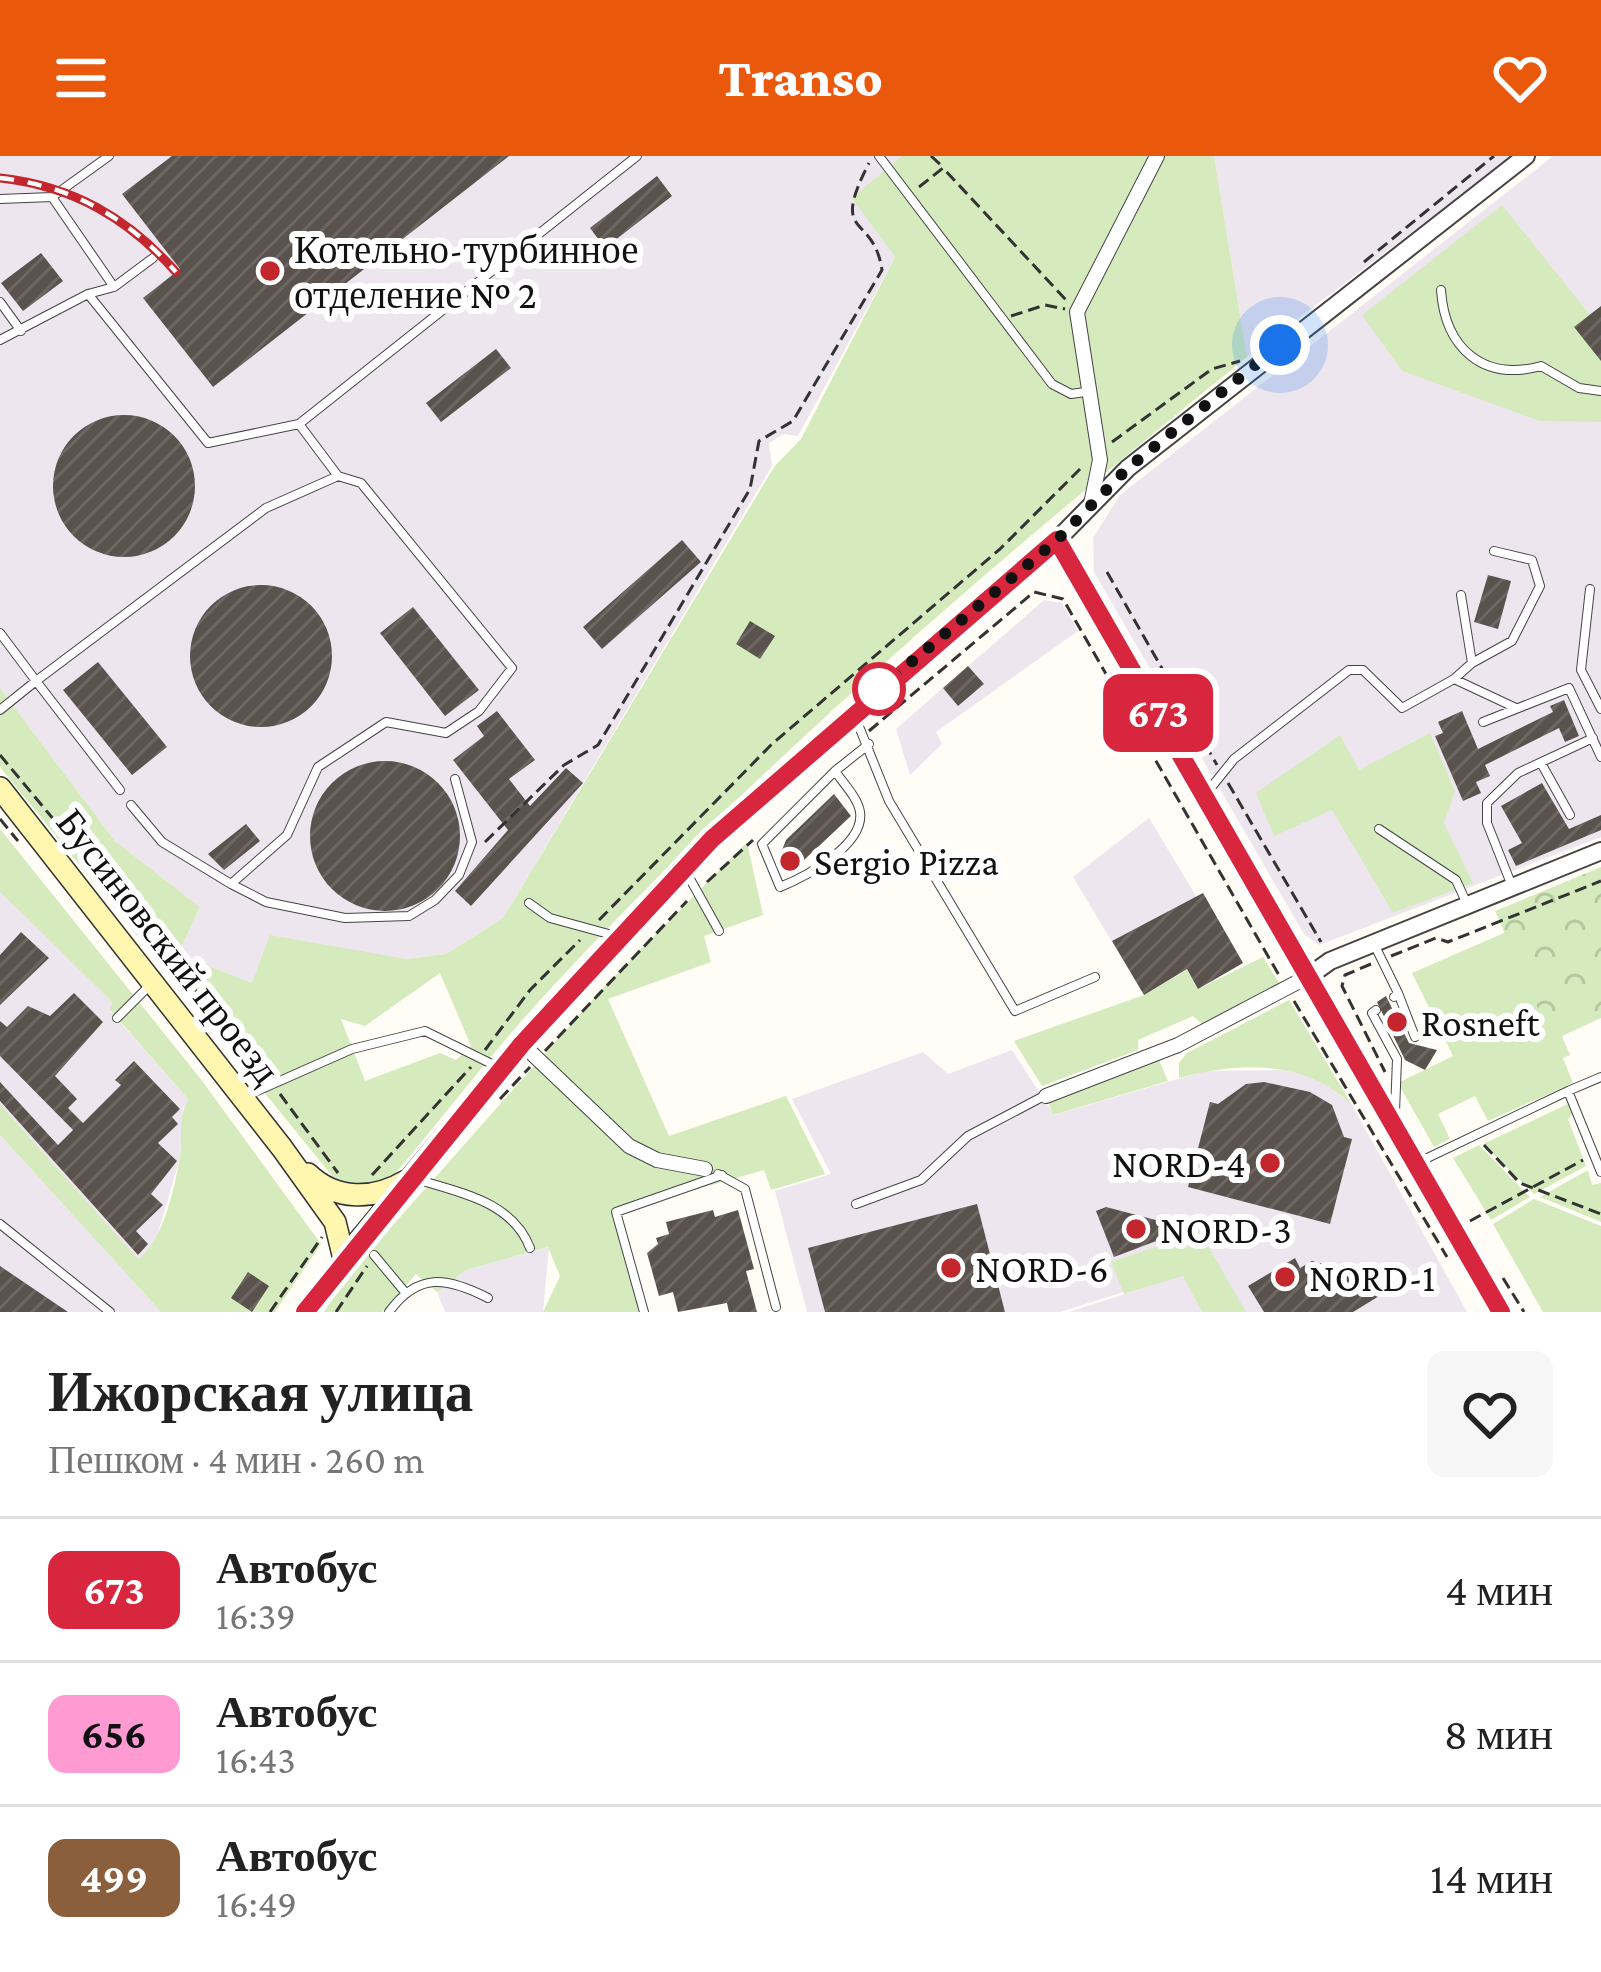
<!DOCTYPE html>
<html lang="ru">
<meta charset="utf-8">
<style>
body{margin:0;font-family:"Crimson Pro",serif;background:#f6f6f6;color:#222;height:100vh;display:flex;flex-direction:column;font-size:45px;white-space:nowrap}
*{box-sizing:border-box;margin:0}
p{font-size:39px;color:#767676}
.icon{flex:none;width:66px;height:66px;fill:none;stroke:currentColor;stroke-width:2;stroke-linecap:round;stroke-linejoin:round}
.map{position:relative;height:1156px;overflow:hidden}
.drawer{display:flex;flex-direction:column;background:#fff;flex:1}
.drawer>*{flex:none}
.badge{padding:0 24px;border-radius:18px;font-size:42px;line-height:78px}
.you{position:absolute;width:60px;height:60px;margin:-30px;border:9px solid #fff;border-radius:50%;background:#1a73e8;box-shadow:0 0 0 18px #1a73e833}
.map>.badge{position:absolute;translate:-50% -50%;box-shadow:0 0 0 6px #fff}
.round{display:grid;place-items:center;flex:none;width:126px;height:126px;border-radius:18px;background:#f6f6f6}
.headline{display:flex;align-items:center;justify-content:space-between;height:204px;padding:0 48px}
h1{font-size:57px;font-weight:800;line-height:90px}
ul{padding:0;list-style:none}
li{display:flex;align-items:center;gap:36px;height:144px;padding:0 48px;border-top:3px solid #e0e0e0}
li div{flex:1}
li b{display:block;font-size:45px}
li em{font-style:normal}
li .badge{min-width:132px;font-weight:700;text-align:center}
header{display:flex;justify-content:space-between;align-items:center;height:156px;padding:0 48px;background:#ea580c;color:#fff;font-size:54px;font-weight:800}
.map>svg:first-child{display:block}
.industrial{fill:#eee6ef}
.grass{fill:#d5ebbd;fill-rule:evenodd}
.park{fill:url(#park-crowns)}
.building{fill:url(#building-hatch)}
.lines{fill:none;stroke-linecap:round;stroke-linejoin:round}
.service-casing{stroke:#444;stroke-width:10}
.minor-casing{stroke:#444;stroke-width:16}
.tertiary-casing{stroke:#444;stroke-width:20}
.secondary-casing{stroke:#333;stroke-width:24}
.path{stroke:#333;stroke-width:3;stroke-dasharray:12 6;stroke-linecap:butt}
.service{stroke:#fff;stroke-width:8}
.minor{stroke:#fff;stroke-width:14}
.tertiary{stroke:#fff;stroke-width:16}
.secondary{stroke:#fff6b0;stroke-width:21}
.rail-casing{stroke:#c4262e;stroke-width:9}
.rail{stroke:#fff;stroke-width:4.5;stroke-dasharray:14;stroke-linecap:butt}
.line-casing{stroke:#fff;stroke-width:27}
.line{stroke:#d7263d;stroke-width:18}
.walk{stroke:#111;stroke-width:12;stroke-dasharray:0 21.6}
.poi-dot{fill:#c4262e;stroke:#fff;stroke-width:4.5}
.stop-dot{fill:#fff;stroke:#d7263d;stroke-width:6}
.labels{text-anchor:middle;stroke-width:12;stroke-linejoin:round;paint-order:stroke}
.poi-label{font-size:39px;fill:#111;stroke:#fff;text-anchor:start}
.street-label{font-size:39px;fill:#111;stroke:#fff}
</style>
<header><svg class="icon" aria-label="menu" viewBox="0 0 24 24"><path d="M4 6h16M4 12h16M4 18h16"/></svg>Transo<svg class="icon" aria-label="heart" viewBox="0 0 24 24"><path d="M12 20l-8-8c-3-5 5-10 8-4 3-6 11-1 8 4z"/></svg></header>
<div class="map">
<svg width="1601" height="1156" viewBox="0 0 1601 1156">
<defs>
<pattern id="park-crowns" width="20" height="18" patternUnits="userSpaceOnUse" patternTransform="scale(3)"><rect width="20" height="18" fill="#d5ebbd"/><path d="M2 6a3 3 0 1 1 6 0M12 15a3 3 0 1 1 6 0" fill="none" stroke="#b6c8a1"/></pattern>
<pattern id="building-hatch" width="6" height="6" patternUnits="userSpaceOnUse" patternTransform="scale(3)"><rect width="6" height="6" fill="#5a524d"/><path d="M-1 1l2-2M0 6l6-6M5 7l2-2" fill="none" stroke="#6d6662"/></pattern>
</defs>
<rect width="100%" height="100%" fill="#fffdf5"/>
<!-- industrial -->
<path class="industrial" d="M0 0H902L853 42 895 101 798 280 784 278 769 287 772 310 503 762 446 798 406 803 342 796 252 827 178 798 200 751 115 685 0 532Z
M1214 0H1513L1247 201Z
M1553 0H1601V681L1319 789 1304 778 1094 416 1093 382 1120 339Z
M1044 444 1062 447 1078 475 936 576 942 588 910 619 896 573Z
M1149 662 1196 740 1203 737 1243 807 1198 833 1186 814 1144 839 1073 721Z
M0 736 112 846 110 855 190 945 183 952 180 1001 154 1091 138 1104 0 948Z
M1012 894 1054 959 1205 915 1286 914 1325 926 1352 949 1467 1156H1227L1213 1108 1060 1156H807L775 1035 831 1018 792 943 923 896 948 918Z
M0 979 161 1156H0Z
M549 1091 543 1156H445L437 1136 466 1114Z
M1184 1119 1202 1156H1069Z"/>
<!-- grass -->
<path class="grass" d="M902 0H1214L1247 201C1005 397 765 602 553 830 497 890 447 956 395 1018L374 1033 337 1026 0 611V532L115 685 200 751 178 798 252 827 270 779 406 803 446 798 503 762 774 311 801 283 895 101 852 42ZM440 817 471 890 456 904 440 897 365 925 341 863 365 870Z
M1502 49 1590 159 1601 205V266L1540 265 1402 215 1362 159Z
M1430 577 1455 635 1444 667 1473 727 1393 757 1332 654 1274 680 1256 637 1340 579 1359 614Z
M0 673 200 922 321 1088 275 1156H161L0 979V948L138 1103C163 1086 175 1031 180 1000 183 981 177 959 189 944L110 854 112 846 0 736Z
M747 686 763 759 704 780 711 806 608 843 669 980 786 940 825 1018 771 1034 764 1014 617 1056 644 1156H543L560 1120 548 1091 466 1114 437 1136 416 1118 383 1156H324L347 1121 604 831Z
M1601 735V862L1562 880 1570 899 1563 902 1573 927 1488 965 1475 940 1438 958 1450 983 1434 991 1398 927 1453 900 1412 817Z
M1263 801 1282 832 1203 869 1193 860 1138 884V894L1042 930 1014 885 1144 839 1187 814 1198 833Z
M1289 844 1352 949C1305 903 1239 906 1179 922V907L1187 897Z
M1159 904 1168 925 1053 959 1047 943Z
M1572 946 1575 956 1568 963 1586 1010 1534 1038 1483 988Z
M1479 989 1530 1041 1491 1064 1453 1002Z
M1588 1014 1592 1029 1601 1027V1066L1540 1041Z
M1534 1043 1601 1070V1156H1543L1493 1068Z
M1200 1076 1246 1156H1202L1183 1120 1124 1138 1111 1106Z"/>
<!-- park -->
<path class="park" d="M1601 711V858L1550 880 1495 755Z"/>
<!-- building -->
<path class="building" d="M172 0H509L213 231 143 142 180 113 122 38Z
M657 20 672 40 605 92 590 72Z
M41 97 63 125 23 155 1 127Z
M1601 150V205L1574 171Z
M496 193 511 212 441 266 426 247Z
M53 330a71 71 0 1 1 142 0a71 71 0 1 1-142 0Z
M682 384 701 406 602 493 583 471Z
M1488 419 1511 425 1498 473 1474 466Z
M190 500a71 71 0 1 1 142 0a71 71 0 1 1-142 0Z
M413 451 479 534 445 560 380 477Z
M750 465 775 480 760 503 736 488Z
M98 506 167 591 132 619 63 534Z
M968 510 984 528 958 550 943 532Z
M1564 544 1579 580 1565 586 1559 572 1485 609 1490 620 1476 626 1481 637 1463 645 1435 580 1443 577 1438 566 1462 555 1478 593 1553 556 1550 550Z
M497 555 535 604 509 623 530 650 566 612 583 627 471 750 455 735 508 674 453 604 484 580 477 570Z
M310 680a75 75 0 1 1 150 0a75 75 0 1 1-150 0Z
M1542 627 1569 673 1601 659V674L1516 710 1508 694 1522 687 1501 650Z
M834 638 851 660 789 718 780 699 786 684Z
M246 668 260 685 224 714 208 698Z
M1203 737 1243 807 1198 833 1187 813 1144 839 1112 785Z
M21 776 49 802 0 849V799Z
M74 837 103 866 55 920 77 943 68 952 83 967 121 929 115 924 134 905 180 953 172 961 178 968 158 987 177 1005 151 1038 163 1049 136 1075 148 1088 138 1099 0 945V926L58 989 73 974 0 900V865L7 871 28 850 50 860Z
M1386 840 1409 887 1437 894 1425 914 1405 904 1377 846Z
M1264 926 1310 936 1332 949 1344 981 1352 983 1330 1068 1188 1031 1210 946 1218 948 1246 928Z
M977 1048 1005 1156H825L808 1092Z
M1106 1051 1167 1067 1172 1079 1114 1101 1096 1055Z
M713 1054 715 1061 738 1054 754 1113 746 1115 757 1156H729L727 1147 678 1156 673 1136 659 1140 647 1097 658 1088 656 1082 669 1078 666 1066Z
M1295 1102 1300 1112 1312 1105 1382 1123 1389 1134 1353 1156H1264L1248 1130Z
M0 1110 68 1156H0Z
M248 1116 269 1130 252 1156 231 1142Z"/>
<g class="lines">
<defs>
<path id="service" d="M879 0 1052 228 1071 238 1085 236
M52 41 109 0
M0 43 52 41 114 131
M1441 134C1445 192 1483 226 1541 210L1579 232 1601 235
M88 138 114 131 153 102
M0 146 21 175
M0 184 88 138 208 287 299 268 637 0
M338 320 361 327 512 512 479 555 446 577 386 566 318 611 287 679 231 728 266 746 345 762 409 760 435 744 459 719 472 686 455 623
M1590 433 1581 514 1601 553
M0 477 36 525 266 352 338 320 299 268
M1472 507 1512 485 1540 430 1532 404 1494 395
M1454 523 1472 507 1461 439
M0 554 36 525 120 634
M856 563 889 645 1015 855 1095 821
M1483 566 1569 532 1601 601
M1541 607 1570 659
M835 615C843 627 858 642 860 656 865 689 805 721 780 731L762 688 835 615 869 588
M1205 639 1234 603 1349 514H1363L1402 552 1454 523 1516 552
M131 649 162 686 231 728
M1379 673 1456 724 1467 748
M685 714 719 775
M1512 730 1487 667V647L1518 617 1593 582
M529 747 550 762 616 780
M1375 790 1398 837 1394 841
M1398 837 1415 881
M1376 854 1372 857 1397 903 1395 956
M117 862 150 829
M1568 935 1601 921
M248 939 352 893 425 875 500 912
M1421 1005 1568 935 1601 1016
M718 1018 745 1033 776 1151
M413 1022C456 1036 512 1044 530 1092
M856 1048 921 1024 968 980 1044 940
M0 1068 110 1156
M374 1099 404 1135
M389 1156C418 1116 447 1121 488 1142
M644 1156 616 1056 722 1019"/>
<path id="minor" d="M1091 348 1100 304 1077 156 1157 0
M522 888 629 990 657 1004 705 1013
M1046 940 1178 889 1309 820"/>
<path id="tertiary" d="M1057 384 1128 312 1526 0
M1309 820 1330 805 1601 695
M305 1156 344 1103"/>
<path id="secondary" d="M0 632 282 992 335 1066 344 1103
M308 1018C336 1045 374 1044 406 1025
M344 1103 522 888 712 683 1057 384 1501 1156"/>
</defs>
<!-- service casing -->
<use href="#service" class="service-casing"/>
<!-- minor casing -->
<use href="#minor" class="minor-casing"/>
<!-- tertiary casing -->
<use href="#tertiary" class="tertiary-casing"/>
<!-- secondary casing -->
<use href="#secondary" class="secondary-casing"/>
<!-- path -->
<path class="path" d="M931 0 942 10
M919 31 943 12 1067 145
M1364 106 1494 0
M1011 160 1045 149 1065 153
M1112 286 1212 213 1240 205
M1107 416 1217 609
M869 575 1034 436 1063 443 1280 821
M0 599 267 920
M1228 627 1321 786
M0 663 18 685
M485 686 564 609 598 589 750 333 759 285 793 265 882 114C873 55 829 85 869 7
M707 726 753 684
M599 764 772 588 1000 393 1082 311
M1391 800 1436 782 1448 786 1601 725
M1371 808 1345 819 1342 830 1385 916
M1294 845 1447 1101
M485 894 530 834 580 784
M545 895 687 745
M280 938 338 1017
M500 943 530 911
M1484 989 1520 1027 1601 1058
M372 1019 471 911
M1470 1065 1583 1004
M1503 1122 1524 1156
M270 1156 322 1081
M336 1156 367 1110"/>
<!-- service -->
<use href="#service" class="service"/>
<!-- minor -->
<use href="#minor" class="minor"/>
<!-- tertiary -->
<use href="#tertiary" class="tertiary"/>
<!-- secondary -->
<use href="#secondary" class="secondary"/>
<defs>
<path id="rail" d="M0 22C73 30 128 62 176 116"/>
</defs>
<!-- rail casing -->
<use href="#rail" class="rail-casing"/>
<!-- rail -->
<use href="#rail" class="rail"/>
</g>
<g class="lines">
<defs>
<path id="line" d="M305 1156 522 888 712 683 1057 384 1501 1156"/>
</defs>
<!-- line casing -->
<use href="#line" class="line-casing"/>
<!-- line -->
<use href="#line" class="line"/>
<!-- walk -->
<path class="walk" d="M879 533 1057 384 1128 312 1280 189"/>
</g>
<!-- markers -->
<g class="poi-dot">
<circle cx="270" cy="115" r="12"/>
<circle cx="790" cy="705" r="12"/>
<circle cx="1397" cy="866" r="12"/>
<circle cx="1270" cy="1007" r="12"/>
<circle cx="1136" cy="1073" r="12"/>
<circle cx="951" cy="1112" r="12"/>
<circle cx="1285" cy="1121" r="12"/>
</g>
<circle class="stop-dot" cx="879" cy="533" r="24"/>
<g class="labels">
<!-- poi labels -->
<g class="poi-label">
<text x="294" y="107">Котельно-турбинное<tspan x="294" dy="45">отделение № 2</tspan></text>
<text x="814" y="719">Sergio Pizza</text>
<text x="1421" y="880">Rosneft</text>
<text x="1246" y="1021" text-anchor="end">NORD-4</text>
<text x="1160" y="1087">NORD-3</text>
<text x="975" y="1126">NORD-6</text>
<text x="1309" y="1135">NORD-1</text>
</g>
<!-- street labels -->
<g class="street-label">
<text transform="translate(169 790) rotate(52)" y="14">Бусиновский проезд</text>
</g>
</g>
</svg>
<div class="you" style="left:1280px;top:189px"></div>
<b class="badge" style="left:1158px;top:557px;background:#d7263d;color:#fff">673</b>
</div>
<section class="drawer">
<div class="headline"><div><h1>Ижорская улица</h1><p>Пешком · 4 мин · 260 m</p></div><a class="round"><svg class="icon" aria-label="heart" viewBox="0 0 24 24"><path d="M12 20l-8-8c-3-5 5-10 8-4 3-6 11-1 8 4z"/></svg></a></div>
<ul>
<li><span class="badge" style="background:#d7263d;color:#fff">673</span><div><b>Автобус</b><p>16:39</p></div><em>4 мин</em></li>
<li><span class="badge" style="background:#ff9ad2;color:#111">656</span><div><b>Автобус</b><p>16:43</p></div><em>8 мин</em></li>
<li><span class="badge" style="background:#8b5e3c;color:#fff">499</span><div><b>Автобус</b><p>16:49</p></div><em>14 мин</em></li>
</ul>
</section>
